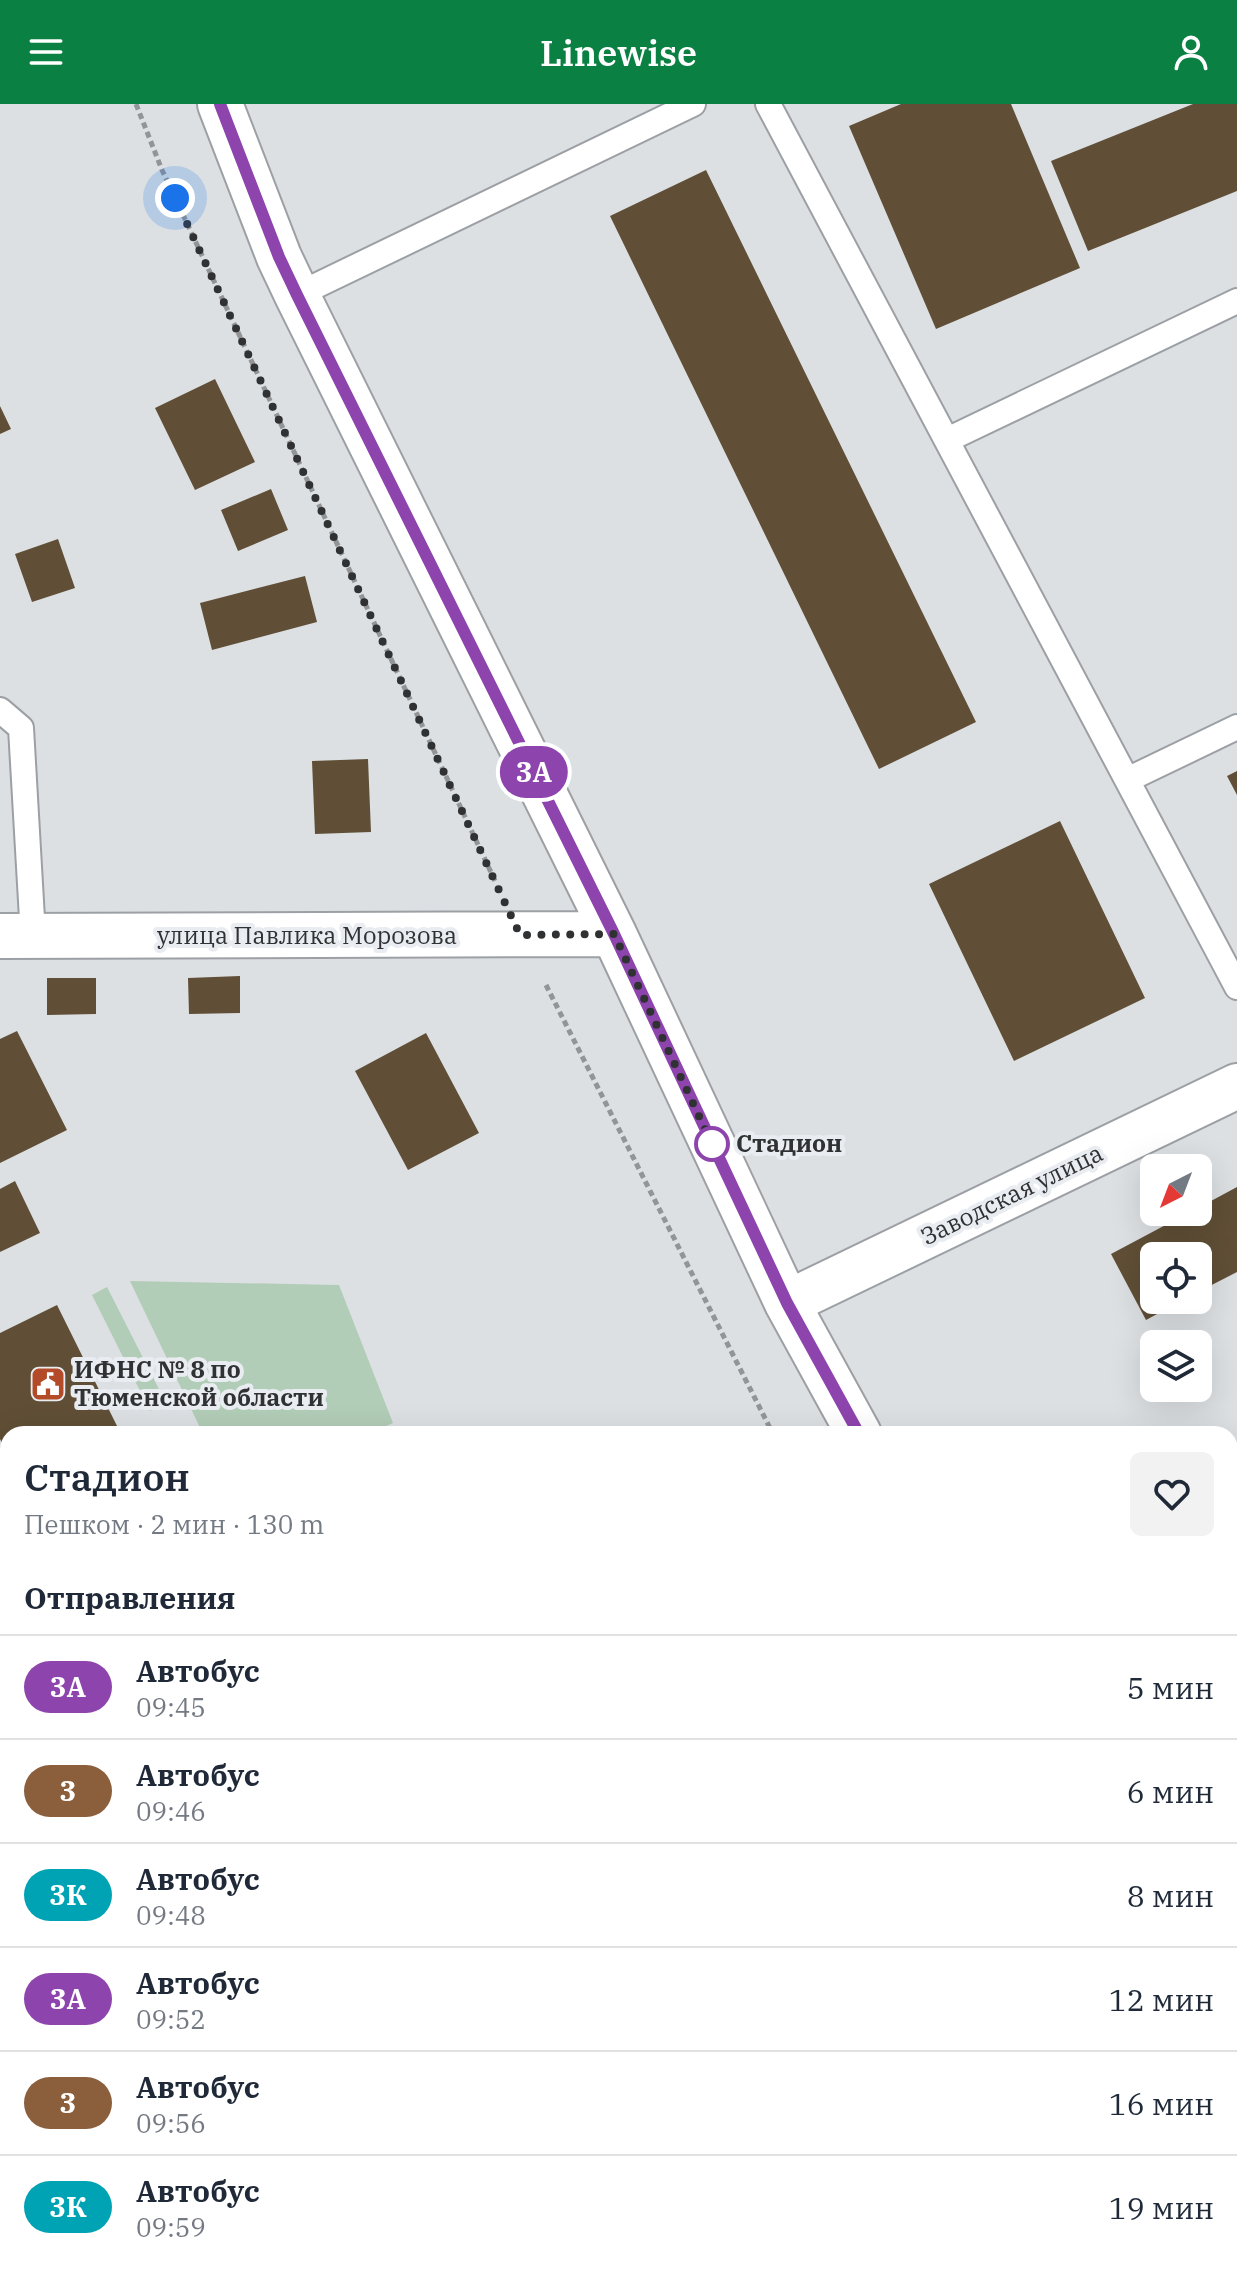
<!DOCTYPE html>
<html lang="ru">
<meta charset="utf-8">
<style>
body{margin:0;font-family:"IBM Plex Serif",serif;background:#f2f2f3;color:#1f2937;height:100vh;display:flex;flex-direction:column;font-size:30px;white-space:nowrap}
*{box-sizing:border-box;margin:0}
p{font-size:26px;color:#747a83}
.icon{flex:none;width:44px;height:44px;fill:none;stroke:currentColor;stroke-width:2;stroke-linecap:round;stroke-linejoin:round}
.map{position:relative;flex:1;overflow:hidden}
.panel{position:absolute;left:0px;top:1322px;width:1238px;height:848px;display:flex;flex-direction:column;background:#fff;border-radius:24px 24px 0 0;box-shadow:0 8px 32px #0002}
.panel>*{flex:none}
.badge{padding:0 16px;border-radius:26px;font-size:28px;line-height:52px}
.needle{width:52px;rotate:222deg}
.fabs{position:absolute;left:1140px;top:1050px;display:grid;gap:16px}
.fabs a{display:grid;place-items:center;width:72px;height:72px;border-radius:12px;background:#fff;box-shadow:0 8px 32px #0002;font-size:40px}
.you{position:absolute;width:40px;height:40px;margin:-20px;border:6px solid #fff;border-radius:50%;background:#1a73e8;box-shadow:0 0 0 12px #1a73e833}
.map>.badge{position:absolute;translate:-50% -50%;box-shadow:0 0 0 4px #fff}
h2{padding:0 24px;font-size:30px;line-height:72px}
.round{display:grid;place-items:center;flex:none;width:84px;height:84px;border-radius:12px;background:#f2f2f3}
.head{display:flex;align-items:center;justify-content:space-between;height:136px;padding:0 24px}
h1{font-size:38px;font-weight:600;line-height:60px}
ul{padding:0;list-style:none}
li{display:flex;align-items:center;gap:24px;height:104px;padding:0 24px;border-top:2px solid #e0e1e3}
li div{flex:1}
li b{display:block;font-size:30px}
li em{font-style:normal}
li .badge{min-width:88px;font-weight:700;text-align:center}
header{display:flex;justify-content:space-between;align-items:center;height:104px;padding:0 24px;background:#0b8043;color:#fff;font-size:36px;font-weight:600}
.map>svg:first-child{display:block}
.green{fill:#b1ccb7}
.building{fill:#604f36}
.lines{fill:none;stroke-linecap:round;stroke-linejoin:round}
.lane-casing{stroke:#9ca0a4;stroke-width:28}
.street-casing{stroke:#9ca0a4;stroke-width:48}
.path{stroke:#929496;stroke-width:5;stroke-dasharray:6 4;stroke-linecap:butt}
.lane{stroke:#fff;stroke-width:24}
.street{stroke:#fff;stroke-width:44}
.line-casing{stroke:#fff;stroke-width:18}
.line{stroke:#8e44ad;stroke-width:12}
.walk{stroke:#303132;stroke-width:8;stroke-dasharray:0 14.4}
.stop-dot{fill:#fff;stroke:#8e44ad;stroke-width:4}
.labels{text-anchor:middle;stroke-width:8;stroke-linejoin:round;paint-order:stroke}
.street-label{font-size:24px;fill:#303132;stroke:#e9edf1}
.stop-label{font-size:24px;font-weight:bold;fill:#303132;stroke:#e9edf1;text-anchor:start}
.poi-label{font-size:24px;font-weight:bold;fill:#303132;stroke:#e9edf1;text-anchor:start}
</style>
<header><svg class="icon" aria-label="menu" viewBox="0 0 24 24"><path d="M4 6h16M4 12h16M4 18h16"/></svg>Linewise<svg class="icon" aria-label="person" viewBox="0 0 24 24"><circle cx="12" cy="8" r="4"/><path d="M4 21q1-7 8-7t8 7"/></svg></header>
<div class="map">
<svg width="1237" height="2170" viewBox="0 0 1237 2170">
<rect width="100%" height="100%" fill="#dce0e3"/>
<!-- green -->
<path class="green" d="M130 1177 339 1181 393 1319 369 1330H203Z
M107 1183 166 1299 150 1307 92 1191Z
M0 1503 8 1518V1782L0 1785Z
M8 1943V2162H490L494 2170H0V1948Z"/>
<!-- building -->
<path class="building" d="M901 0H1011L1080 164 936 225 849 22Z
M1193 0H1237V87L1088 147 1051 57Z
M706 66 976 618 879 665 610 112Z
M215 275 255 358 195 386 155 304Z
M0 302 11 325 0 330Z
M271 385 288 426 238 447 221 406Z
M58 435 75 484 32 498 15 450Z
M305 472 317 518 212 546 200 499Z
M368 655 371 728 315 730 312 657Z
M1237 667V691L1227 672Z
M1060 717 1145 894 1014 957 929 780Z
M240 872V909L189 910 188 874Z
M47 874H96V910L47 911Z
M17 927 67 1026 0 1059V935Z
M426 929 479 1029 408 1066 355 967Z
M15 1077 40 1129 0 1148V1085Z
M1237 1083V1168L1198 1188V1152H1154V1196H1183L1146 1216 1111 1150 1190 1108H1198V1104Z
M57 1201 121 1330H8V1351L0 1335V1229Z
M667 2162H1127L1131 2170H671Z"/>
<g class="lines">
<defs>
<path id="lane" d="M768 0 1237 883
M297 191 693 0
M947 336 1237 197
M0 606 21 624 33 832
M1127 676 1237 623"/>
<path id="street" d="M220 0 279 153 297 191 614 830 787 1199 859 1330
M0 832 614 830
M787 1199 1237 982
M1230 1998 1237 2011"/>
</defs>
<!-- lane casing -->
<use href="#lane" class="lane-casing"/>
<!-- street casing -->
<use href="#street" class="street-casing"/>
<!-- path -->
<path class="path" d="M136 0 162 66 496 779
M546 881 773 1330
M1195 2162 1199 2170"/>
<!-- lane -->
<use href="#lane" class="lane"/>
<!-- street -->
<use href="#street" class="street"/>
</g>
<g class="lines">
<defs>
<path id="line" d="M220 0 279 153 297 191 614 830 787 1199 859 1330"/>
</defs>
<!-- line casing -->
<use href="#line" class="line-casing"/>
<!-- line -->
<use href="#line" class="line"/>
<!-- walk -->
<path class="walk" d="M175 94 520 831 614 830 712 1040"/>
</g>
<!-- icons -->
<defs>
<symbol id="civic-square" viewBox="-11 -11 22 22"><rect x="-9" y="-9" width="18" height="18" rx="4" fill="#b34b28" stroke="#e9edf1"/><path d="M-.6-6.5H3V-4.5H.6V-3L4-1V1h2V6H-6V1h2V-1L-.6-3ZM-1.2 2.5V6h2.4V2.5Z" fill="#fff"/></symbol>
</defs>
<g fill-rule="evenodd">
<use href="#civic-square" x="28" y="1260" width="40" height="40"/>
</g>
<!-- markers -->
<circle class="stop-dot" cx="712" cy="1040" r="16"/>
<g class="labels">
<!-- street labels -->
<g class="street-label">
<text x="307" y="840">улица Павлика Морозова</text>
<text transform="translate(1012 1091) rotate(-26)" y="8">Заводская улица</text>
</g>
<!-- stop labels -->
<g class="stop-label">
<text x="736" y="1048">Стадион</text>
</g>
<!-- poi labels -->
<g class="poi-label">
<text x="74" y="1274">ИФНС № 8 по<tspan x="74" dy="28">Тюменской области</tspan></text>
</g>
</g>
</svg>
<div class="fabs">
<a><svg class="needle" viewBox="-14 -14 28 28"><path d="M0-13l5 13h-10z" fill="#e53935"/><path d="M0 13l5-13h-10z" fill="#747a83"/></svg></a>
<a><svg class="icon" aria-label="locate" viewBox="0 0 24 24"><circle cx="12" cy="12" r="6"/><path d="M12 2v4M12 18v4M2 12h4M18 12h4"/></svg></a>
<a><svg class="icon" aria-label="layers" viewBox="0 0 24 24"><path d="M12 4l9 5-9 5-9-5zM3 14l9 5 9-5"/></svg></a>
</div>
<div class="you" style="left:175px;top:94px"></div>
<b class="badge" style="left:534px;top:668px;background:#8e44ad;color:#fff">3А</b>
<section class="panel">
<div class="head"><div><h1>Стадион</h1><p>Пешком · 2 мин · 130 m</p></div><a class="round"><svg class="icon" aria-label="heart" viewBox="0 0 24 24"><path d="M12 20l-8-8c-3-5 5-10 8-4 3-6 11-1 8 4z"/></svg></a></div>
<h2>Отправления</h2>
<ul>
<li><span class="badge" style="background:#8e44ad;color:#fff">3А</span><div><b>Автобус</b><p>09:45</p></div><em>5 мин</em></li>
<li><span class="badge" style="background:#8b5e3c;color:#fff">3</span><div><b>Автобус</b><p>09:46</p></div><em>6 мин</em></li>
<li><span class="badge" style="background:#00a3b4;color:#fff">3К</span><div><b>Автобус</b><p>09:48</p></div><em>8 мин</em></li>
<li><span class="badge" style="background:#8e44ad;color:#fff">3А</span><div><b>Автобус</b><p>09:52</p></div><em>12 мин</em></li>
<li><span class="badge" style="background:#8b5e3c;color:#fff">3</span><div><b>Автобус</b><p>09:56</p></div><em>16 мин</em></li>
<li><span class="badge" style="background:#00a3b4;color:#fff">3К</span><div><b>Автобус</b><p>09:59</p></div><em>19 мин</em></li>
</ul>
</section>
</div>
